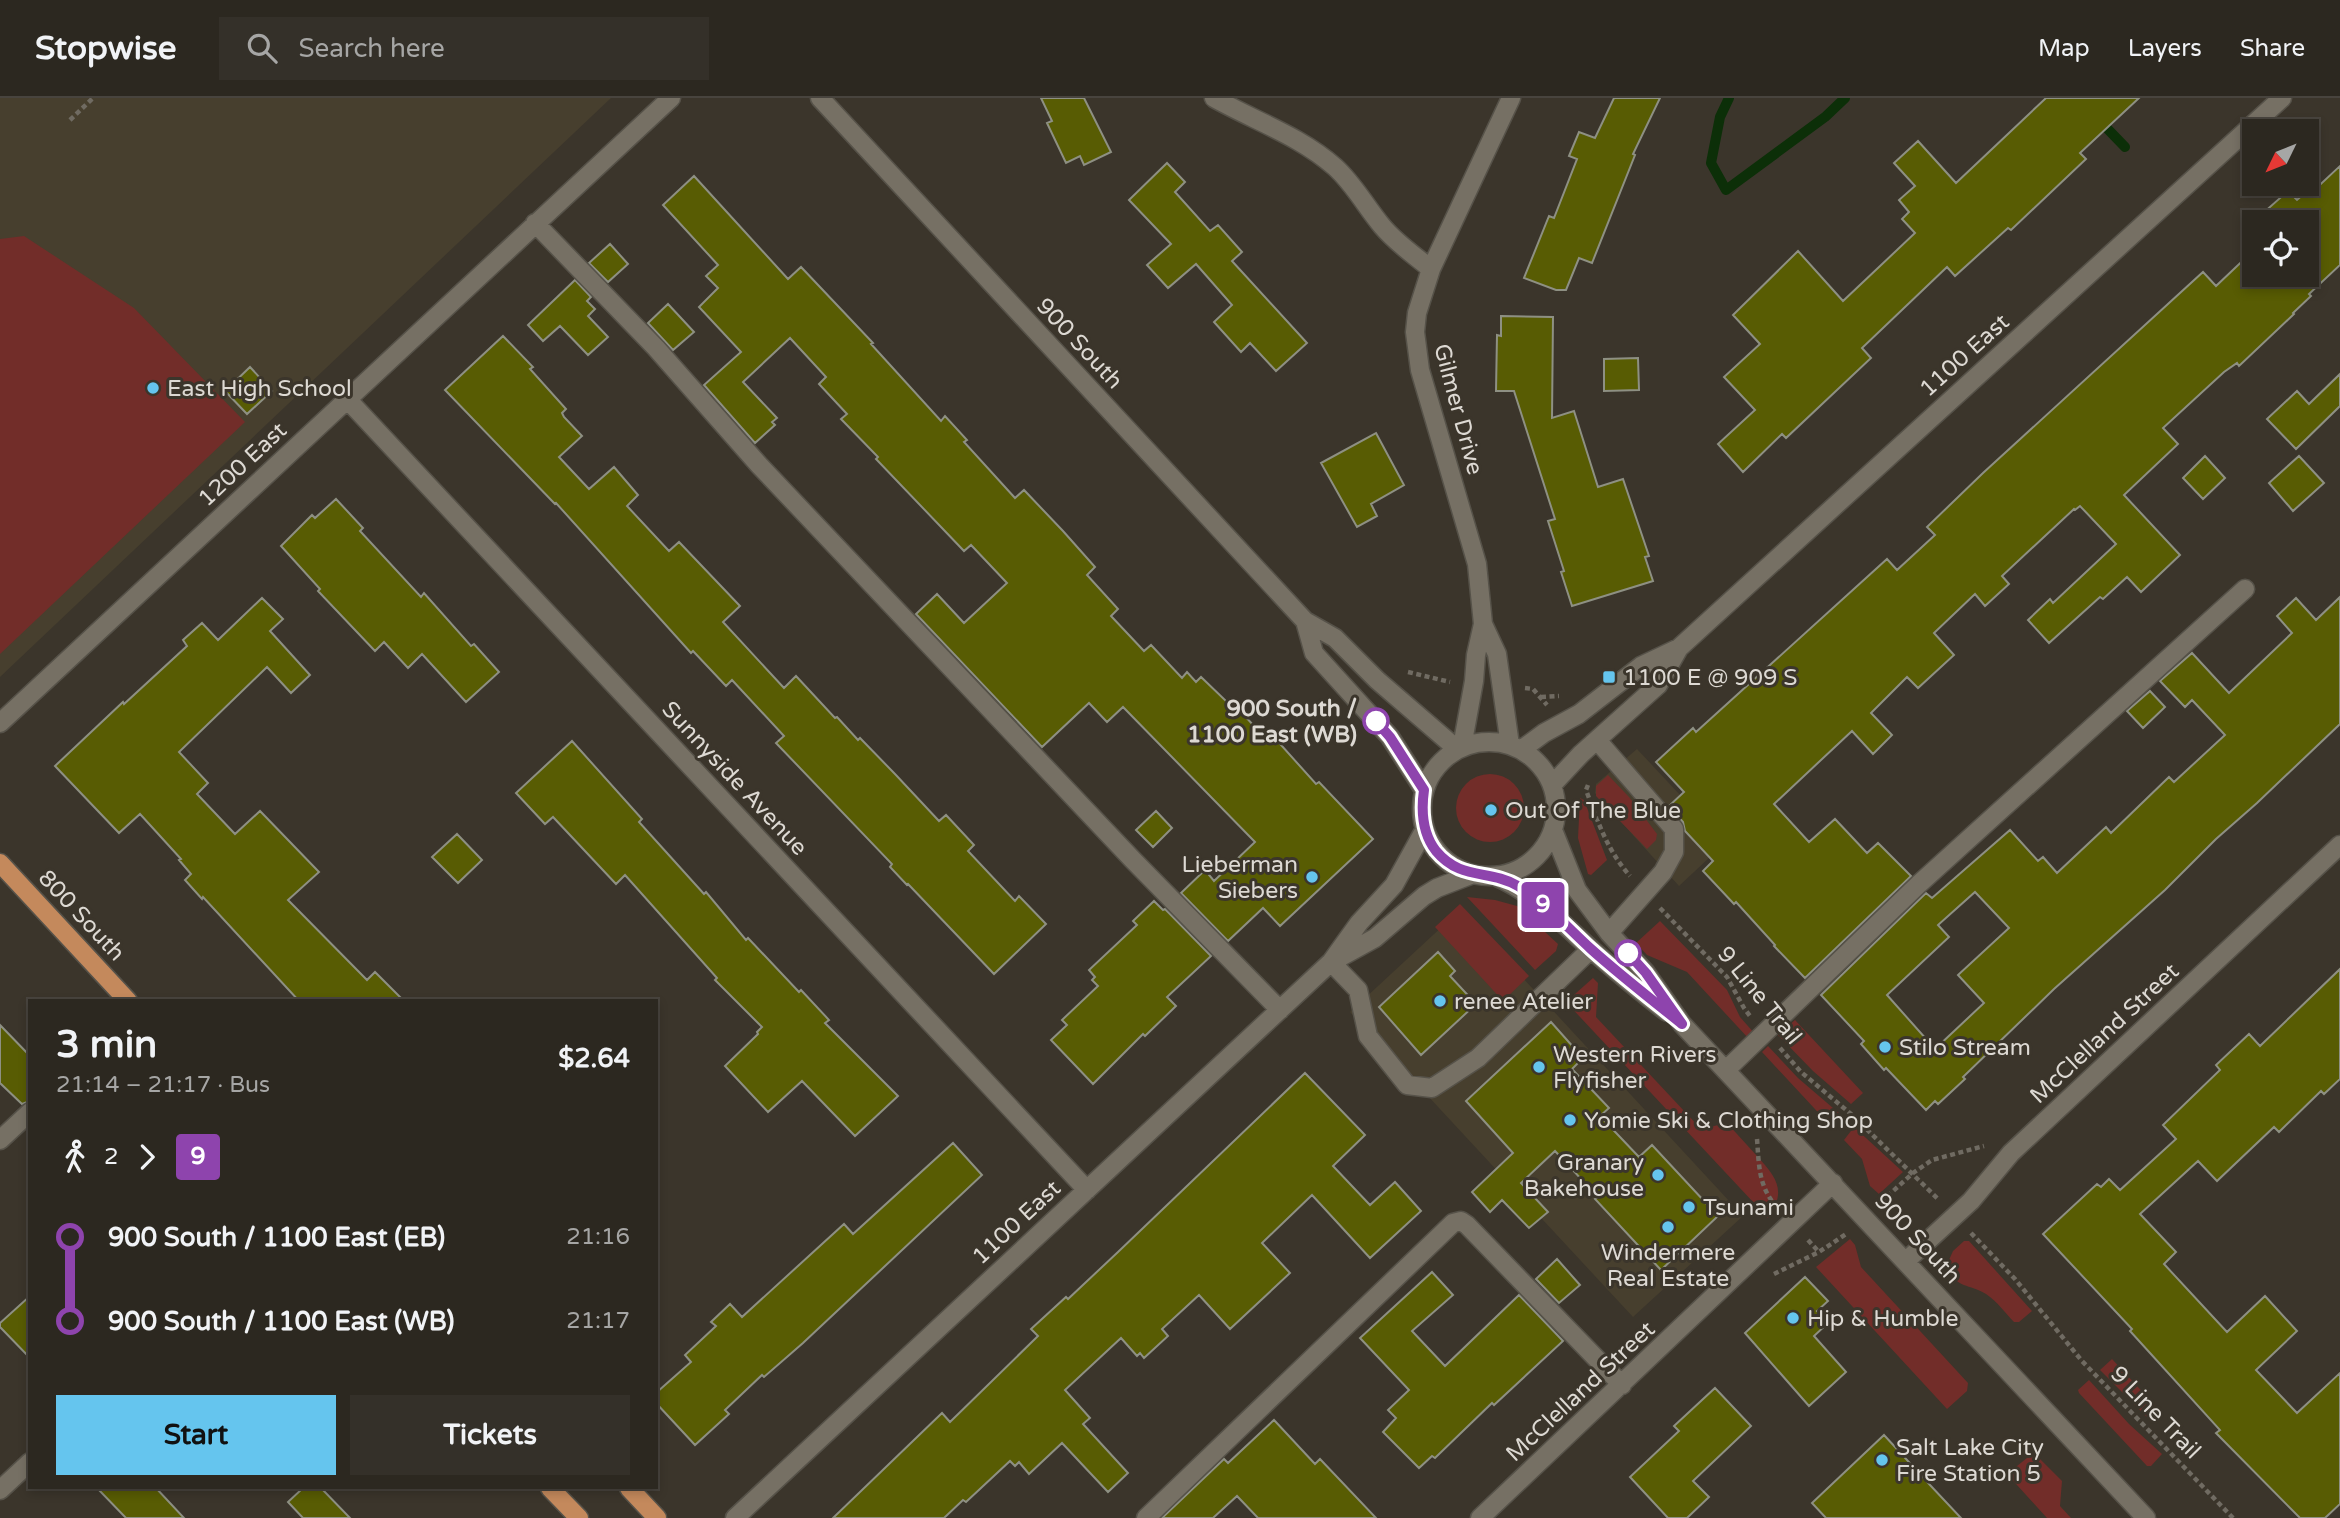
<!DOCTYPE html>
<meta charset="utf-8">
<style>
body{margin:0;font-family:"Varela Round",sans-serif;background:#343029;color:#f1f3f6;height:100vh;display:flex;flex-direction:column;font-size:26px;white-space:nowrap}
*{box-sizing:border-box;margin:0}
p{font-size:23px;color:#a6a6a5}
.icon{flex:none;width:38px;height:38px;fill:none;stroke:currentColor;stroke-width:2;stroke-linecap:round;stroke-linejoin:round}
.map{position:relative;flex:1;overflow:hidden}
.panel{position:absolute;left:28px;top:901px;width:630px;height:490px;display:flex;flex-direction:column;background:#2c2820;border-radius:0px;box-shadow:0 4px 10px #0003,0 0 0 2px #48443e}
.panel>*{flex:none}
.badge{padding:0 14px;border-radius:5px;font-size:24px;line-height:46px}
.needle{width:46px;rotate:227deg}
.controls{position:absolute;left:2242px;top:21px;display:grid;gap:14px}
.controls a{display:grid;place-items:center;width:77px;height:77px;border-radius:0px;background:#2c2820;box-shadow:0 4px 10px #0003,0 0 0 2px #48443e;font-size:35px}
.map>.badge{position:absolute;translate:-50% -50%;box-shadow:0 0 0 4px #fff}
.legs{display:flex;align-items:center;gap:10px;height:77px;padding:0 28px;font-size:23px}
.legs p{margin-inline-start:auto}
.summary{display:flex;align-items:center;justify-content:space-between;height:119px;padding:0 28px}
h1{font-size:38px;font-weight:700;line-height:52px}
.button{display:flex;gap:14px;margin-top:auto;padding:14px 28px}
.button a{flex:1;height:80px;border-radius:0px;background:#65c5ee;color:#111;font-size:28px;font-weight:700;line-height:80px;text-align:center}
.button a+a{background:#343029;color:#f1f3f6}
ul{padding:0 28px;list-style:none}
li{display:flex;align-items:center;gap:24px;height:84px;font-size:26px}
li i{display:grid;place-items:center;width:10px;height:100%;margin:0 9px;background:currentColor}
li i::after{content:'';width:18px;height:18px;margin:-9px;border:5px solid;border-radius:50%;background:#2c2820}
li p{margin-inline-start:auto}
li:first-child i{background:linear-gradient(#0000 50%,currentColor 0)}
li:last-child i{background:linear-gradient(currentColor 50%,#0000 0)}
header{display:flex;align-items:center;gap:42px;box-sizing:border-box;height:98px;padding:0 35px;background:#2c2820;border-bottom:2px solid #48443e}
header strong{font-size:33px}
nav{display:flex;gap:38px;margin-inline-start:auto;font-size:24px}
.search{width:490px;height:63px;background:#343029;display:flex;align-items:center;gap:18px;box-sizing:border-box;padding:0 24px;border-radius:0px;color:#a6a6a5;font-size:26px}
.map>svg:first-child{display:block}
.built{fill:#473f2e}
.green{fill:#722d29}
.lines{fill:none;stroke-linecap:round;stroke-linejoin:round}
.stream{stroke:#0c2f08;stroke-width:10}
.building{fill:#585c03;stroke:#8e9083;stroke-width:2;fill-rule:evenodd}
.minor-casing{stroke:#565249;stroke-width:21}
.major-casing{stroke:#565249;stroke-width:21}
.path{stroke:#706b62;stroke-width:4.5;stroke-dasharray:5 3.5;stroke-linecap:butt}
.minor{stroke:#767064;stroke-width:18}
.major{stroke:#c4895c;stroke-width:18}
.line-1-casing{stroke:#fff;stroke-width:16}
.line-1{stroke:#8e44ad;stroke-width:10}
.poi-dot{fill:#65c5ee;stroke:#3b352b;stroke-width:2.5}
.stop-1-dot{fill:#fff;stroke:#8e44ad;stroke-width:3.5}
.labels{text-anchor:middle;stroke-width:6;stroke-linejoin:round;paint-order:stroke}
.street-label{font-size:23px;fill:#ddd9d3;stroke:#3b352b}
.poi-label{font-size:23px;fill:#ddd9d3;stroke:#3b352b;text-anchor:start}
.stop-label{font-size:23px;font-weight:bold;fill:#ddd9d3;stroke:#3b352b;text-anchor:end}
</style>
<header>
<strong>Stopwise</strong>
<div class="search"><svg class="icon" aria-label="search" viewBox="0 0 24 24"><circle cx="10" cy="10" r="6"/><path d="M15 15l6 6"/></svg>Search here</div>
<nav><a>Map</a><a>Layers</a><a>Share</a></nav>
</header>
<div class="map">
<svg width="2340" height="1420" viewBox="0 0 2340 1420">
<rect width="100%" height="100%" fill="#3b352b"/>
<!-- built -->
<path class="built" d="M0 0H611L0 579Z
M1637 651 1725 745 1679 788 1595 695 1596 686Z
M1460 812 1743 1118 1633 1219 1350 914Z"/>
<!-- green -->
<path class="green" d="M24 138 134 210 245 324 0 556V141Z
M1456 710a34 34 0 1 1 68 0a34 34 0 1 1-68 0Z
M1608 677 1629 699 1657 736 1656 742 1647 751 1596 698V688Z
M1580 700 1584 702 1607 762 1591 777 1588 776 1578 740Z
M1467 799 1495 802 1517 808 1558 846 1556 853 1535 872Z
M1460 806 1529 878 1503 903 1435 829Z
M1660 823 1727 892 1740 919 1755 936 1749 941 1687 874 1647 857 1636 845Z
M1593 880 1598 885 1596 919 1701 1031 1727 1025C1737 1036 1747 1047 1757 1058 1777 1080 1787 1093 1768 1120L1566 904Z
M1795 922 1863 995 1851 1006 1813 973 1778 937Z
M1768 948 1798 980 1840 1016 1831 1024H1827L1762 954Z
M1854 1029 1903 1074 1879 1096 1870 1088 1862 1061 1844 1042Z
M1850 1141 1855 1147 1861 1169 1968 1285 1967 1293 1947 1311 1816 1169Z
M1964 1143H1969L2032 1213 2019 1224H2014C2006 1216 1997 1203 1986 1196 1967 1184 1951 1192 1949 1162L1953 1153Z
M2112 1261 2162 1315 2152 1324 2100 1272Z
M2089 1282 2129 1326 2162 1356 2151 1368H2147L2079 1295 2078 1292Z
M2032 1356 2037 1358 2062 1383 2060 1408 2071 1420H2047L2007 1376Z"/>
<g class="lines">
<!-- stream -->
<path class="stream" d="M1729 0 1720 19 1711 65 1726 92 1825 19 1845 0
M2098 21 2125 49"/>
</g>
<!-- building -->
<path class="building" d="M1041 0H1084L1111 54 1084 67 1080 58 1066 65 1047 25 1052 23Z
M1614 0H1660L1633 56 1635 57 1592 165 1579 160 1566 192H1556L1524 180 1549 118 1554 120 1577 61 1569 58 1579 34 1595 40Z
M2046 0H2139L2080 55 2086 61 2011 132 2008 130 1955 178 1947 169 1862 250 1871 260 1786 340 1782 336 1743 374 1718 346 1755 312 1724 279 1760 246 1733 217 1798 153 1843 203 1915 135 1902 121 1909 114 1899 102 1915 88 1894 65 1918 43 1956 85Z
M1167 65 1185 84 1175 94 1210 133 1218 127 1242 154 1232 163 1307 245 1276 273 1250 245 1241 254 1214 224 1232 207 1196 166 1168 190 1147 167 1171 146 1129 102Z
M2340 68V167L2309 196 2311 198 2293 215 2294 216 2239 268 2237 265 2224 274 2163 330 2178 346 2124 397 2180 457 2141 494 2127 479 2103 501 2100 499 2049 545 2028 522 2050 501 2053 505 2116 446 2080 408 2075 412 2074 411 2002 478 2009 486 1985 508 1975 496 1934 535 1954 557 1918 590 1907 579 1871 615 1892 637 1873 656 1852 633 1774 706 1809 744 1835 721 1867 755 1878 745 1911 778 1805 880 1774 848 1775 847 1736 804 1734 806 1703 773 1713 763 1685 733 1683 724 1669 708 1684 694 1656 664 1693 630 1696 634 1887 461 1897 472 1935 437 1927 429 1983 375 2203 174 2216 188 2254 152V177H2306V124H2253L2288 93 2297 102 2306 94 2309 97Z
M694 78 788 181 801 169 873 245 871 246 941 323 945 318 967 342 964 344 1015 400 1024 392 1063 433 1095 469 1087 477 1118 511 1111 518 1144 553 1151 547 1182 580 1187 574 1196 584 1201 579 1228 605 1230 602 1268 643 1273 638 1316 686 1319 684 1373 741 1280 828 1263 810 1228 843 1181 795 1205 772 1214 783 1255 744 1123 609 1107 624 1089 605 1042 649 916 516 937 496 964 525 1007 485 971 447 964 453 876 361 878 359 841 321 847 316 819 286 826 279 790 240 743 284 777 320 772 324 775 327 755 345 704 287 741 254 699 209 718 190 706 178 718 167 663 107Z
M610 146 628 166 608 184 589 165Z
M575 182 591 199 587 203 595 211 588 218 608 239 588 257 560 228 543 243 528 227Z
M668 206 694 234 673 252 648 225Z
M1501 218 1553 219 1552 320 1574 313 1598 389 1623 381 1649 458 1645 459 1653 483 1572 508 1561 474 1564 473 1548 423 1555 421 1514 293H1496L1497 237 1501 238Z
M503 238 533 269 530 271 566 311 562 315 564 319 582 338 559 359 589 391 614 369 638 397 627 408 669 453 679 444 740 508 723 524 784 590 796 578 835 620 837 619 858 642 860 640 895 676 939 723 946 717 974 747 968 753 1015 803 1019 798 1046 826 994 876 908 786 907 787 890 769 892 766 776 645 784 638 732 582 726 588 693 553 691 555 556 405 555 406 445 292Z
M1638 260 1639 292 1604 293V261Z
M250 269 272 293 247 316 225 293Z
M2340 276V308L2296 351 2267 321 2297 293 2309 306Z
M1376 335 1404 387 1371 406 1377 418 1357 429 1321 365Z
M2205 358 2225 380 2203 401 2183 380Z
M2299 358 2324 385 2293 413 2269 385Z
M336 401 363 430 360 433 421 499 424 495 471 548 474 546 499 574 466 604 422 556 408 570 384 544 375 553 318 493 320 491 281 448 312 417 315 420Z
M2340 499V626L2257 705 2216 741 2165 792 2054 891 1963 979 1965 981 1938 1006 1935 1003 1926 1012 1886 970 1884 972 1861 946 1864 943 1821 897 1926 795 1932 800 2010 732 2038 763 2043 759 2057 775 2106 729 2111 735 2169 679 2174 684 2225 637 2192 602 2185 609 2160 583 2192 555 2229 595 2292 535 2277 518 2296 500 2316 522ZM1975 794 2009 830 1958 877 1984 905 1935 951 1887 897 1949 839 1938 827Z
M262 500 283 521 270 533 310 577 291 595 267 569 179 654 208 685 197 696 235 736 260 713 319 774 288 802 367 882 375 874 404 903H299L203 799 202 801 185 782 191 776 179 762 181 761 140 716 119 735 55 668 123 604 124 606 187 548 183 542 202 525 218 542Z
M2150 593 2165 609 2143 630 2127 613Z
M572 643 642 721 639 724 704 796 706 794 746 842 748 840 799 894 801 892 829 922 825 925 898 998 855 1038 802 983 768 1014 725 968 758 936 757 934 762 929 715 882 717 880 625 777 616 786 553 719 545 726 516 695Z
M1156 713 1172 730 1153 749 1136 732Z
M457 736 482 762 458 785 432 759Z
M1154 803 1163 812 1165 811 1211 858 1167 899 1176 908 1145 938 1143 936 1093 986 1051 942 1067 927 1062 922 1098 888 1092 882 1095 879 1089 872 1137 827 1133 823Z
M1438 854 1455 873 1450 878 1476 906 1421 957 1379 909Z
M2340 871V981L2324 996 2321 993 2279 1034 2274 1029 2217 1083 2198 1063 2140 1116 2176 1154 2164 1166 2227 1234 2265 1198 2297 1233 2256 1272 2297 1315 2340 1275V1406L2325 1420H2300L2216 1335 2220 1332 2130 1233 2132 1231 2043 1136 2097 1086 2101 1089 2109 1081 2120 1092 2176 1041 2163 1027 2220 972 2216 967 2249 936 2260 948Z
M1551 924 1583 960 1572 971 1609 1010 1600 1018 1639 1059 1652 1047 1718 1118 1661 1172 1595 1101 1598 1099 1555 1053 1521 1085 1548 1114 1529 1130 1502 1102 1490 1114 1472 1094 1513 1055 1466 1003Z
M0 927 30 958V1003L22 1006 0 985Z
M1305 975 1365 1037 1333 1068 1370 1107 1395 1084 1421 1113 1370 1160 1312 1097 1262 1145 1290 1175 1230 1231 1199 1197 1162 1231 1168 1238 1144 1260 1140 1255 1137 1258 1121 1240 1065 1292 1090 1320 1083 1326 1128 1375 1108 1394 1062 1345 1029 1376 1019 1364 1015 1368 1010 1363 966 1404 963 1402 944 1420H833L942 1315 950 1324 1038 1238 1031 1231 1066 1199 1068 1201 1118 1154Z
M953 1045 982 1077 803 1245 764 1279 762 1277 725 1312 729 1316 695 1347 656 1305V1295L691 1264 685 1257 716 1228 711 1224 730 1206 742 1219 844 1126 853 1136Z
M1557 1161 1580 1187 1559 1205 1536 1181Z
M1432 1174 1453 1197 1412 1233 1445 1268 1519 1197 1563 1243 1494 1307 1492 1305 1435 1360 1432 1358 1419 1370 1383 1334 1396 1320 1388 1312 1409 1292 1360 1240Z
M1805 1179 1828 1203 1817 1213 1828 1225 1814 1238 1846 1274 1809 1308 1745 1235Z
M30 1198V1260L0 1229V1225Z
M1715 1290 1751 1328 1693 1383 1709 1399 1687 1420H1668L1630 1379 1679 1333 1674 1328Z
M1274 1322 1315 1366 1320 1361 1376 1420H1258L1237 1398 1213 1420H1162L1224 1361 1228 1365Z
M1884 1337 1930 1387 1961 1420H1826L1812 1405Z
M97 1390H156L184 1420H126Z
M303 1390H321L350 1420H303L288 1404Z"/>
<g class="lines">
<defs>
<path id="minor" d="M820 0 1305 523 1335 540 1377 582 1457 651
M1214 0C1255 23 1300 38 1335 69 1354 86 1366 109 1382 128 1396 145 1414 157 1431 171
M535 125 656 250 759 367 1132 761 1280 912
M347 301 1087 1092
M1305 523 1314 555 1390 639 1424 692
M1483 526 1497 556 1510 647
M0 625 671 0
M1597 642 1674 731V754L1663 774 1609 835
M1422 711a67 67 0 1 1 134 0a67 67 0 1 1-134 0Z
M1462 649 1474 583 1476 557 1483 526 1477 466 1420 272 1415 234 1417 215 1431 171 1511 0
M1521 652 1544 635 1579 616 1641 568 1679 550
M1552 687 1581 656 1658 587 1679 550 2282 0
M1553 732 1577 792 1609 835 1646 875 1682 926 2146 1420
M1495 778C1534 795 1562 825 1593 853 1617 874 1642 895 1667 914
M1335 862 1375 840 1424 798 1437 790 1473 776
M1331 864 1358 892 1368 938 1407 987 1432 990 1478 960 1591 851
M1726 972 1919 786 2245 491
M0 1042 30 1014
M1906 1163 1971 1103 2011 1055 2340 747
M0 1392 30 1364
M735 1420 1331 864 1359 825 1394 787 1425 731
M1146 1420 1453 1125 1461 1123 1467 1127 1622 1287
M1480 1420 1833 1085"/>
<path id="major" d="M0 765 128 903
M550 1390 579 1420
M629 1390 657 1420"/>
</defs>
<!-- minor casing -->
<use href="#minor" class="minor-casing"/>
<!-- major casing -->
<use href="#major" class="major-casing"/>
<!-- path -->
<path class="path" d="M70 22 93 0
M1408 574 1450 584
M1525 590 1533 591 1547 607
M1541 599 1559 598
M1588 687 1586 692C1598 724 1607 752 1630 778
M1660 810 1727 879 1744 910 1750 918
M1780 950 1801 974 1851 1016 1938 1101
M1757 1041C1759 1065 1758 1088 1776 1108
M1881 1104 1913 1075 1932 1062 1984 1048
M1971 1135 2015 1181 2082 1263 2233 1420
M1808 1142 1819 1154
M1774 1176 1819 1154 1846 1136"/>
<!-- minor -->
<use href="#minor" class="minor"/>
<!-- major -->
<use href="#major" class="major"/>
</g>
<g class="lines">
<defs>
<path id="line-1" d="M1376 623 1390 639 1424 692C1421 713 1422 735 1436 753 1461 783 1489 771 1518 788 1545 804 1567 829 1591 851 1620 877 1651 901 1682 926L1646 875 1628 855"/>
</defs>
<!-- line-1 casing -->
<use href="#line-1" class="line-1-casing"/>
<!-- line-1 -->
<use href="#line-1" class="line-1"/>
</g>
<!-- markers -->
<g class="poi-dot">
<circle cx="153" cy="290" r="7"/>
<rect x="1602" y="572" width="14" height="14" rx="3.5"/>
<circle cx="1491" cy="712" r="7"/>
<circle cx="1312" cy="779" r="7"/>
<circle cx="1440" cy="903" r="7"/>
<circle cx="1885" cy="949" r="7"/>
<circle cx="1539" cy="969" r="7"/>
<circle cx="1570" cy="1022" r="7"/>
<circle cx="1658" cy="1077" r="7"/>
<circle cx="1689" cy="1109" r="7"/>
<circle cx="1668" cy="1129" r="7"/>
<circle cx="1793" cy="1220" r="7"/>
<circle cx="1882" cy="1362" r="7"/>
</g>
<g class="stop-1-dot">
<circle cx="1376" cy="623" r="12"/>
<circle cx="1628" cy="855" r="12"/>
</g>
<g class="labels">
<!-- street labels -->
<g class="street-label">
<text transform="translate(1080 245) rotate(47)" y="8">900 South</text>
<text transform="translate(1964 257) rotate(-42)" y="8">1100 East</text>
<text transform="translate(1459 311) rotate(75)" y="8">Gilmer Drive</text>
<text transform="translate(242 366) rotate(-43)" y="8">1200 East</text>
<text transform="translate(735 680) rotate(47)" y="8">Sunnyside Avenue</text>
<text transform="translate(82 817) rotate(47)" y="8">800 South</text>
<text transform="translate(1760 897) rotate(51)" y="8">9 Line Trail</text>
<text transform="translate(2104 935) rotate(-43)" y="8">McClelland Street</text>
<text transform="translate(1016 1124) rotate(-43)" y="8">1100 East</text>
<text transform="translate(1918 1140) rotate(47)" y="8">900 South</text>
<text transform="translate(1580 1293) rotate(-43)" y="8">McClelland Street</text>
<text transform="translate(2156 1314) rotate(46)" y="8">9 Line Trail</text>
</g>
<!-- poi labels -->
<g class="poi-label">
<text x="167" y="298">East High School</text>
<text x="1623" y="587">1100 E @ 909 S</text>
<text x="1505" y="720">Out Of The Blue</text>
<text x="1298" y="774" text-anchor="end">Lieberman<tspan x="1298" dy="26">Siebers</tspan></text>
<text x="1454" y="911">renee Atelier</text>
<text x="1899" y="957">Stilo Stream</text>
<text x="1553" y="964">Western Rivers<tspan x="1553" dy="26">Flyfisher</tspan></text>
<text x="1584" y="1030">Yomie Ski &amp; Clothing Shop</text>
<text x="1644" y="1072" text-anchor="end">Granary<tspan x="1644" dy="26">Bakehouse</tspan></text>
<text x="1703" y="1117">Tsunami</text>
<text x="1668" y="1162" text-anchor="middle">Windermere<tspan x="1668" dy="26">Real Estate</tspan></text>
<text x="1807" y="1228">Hip &amp; Humble</text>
<text x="1896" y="1357">Salt Lake City<tspan x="1896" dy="26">Fire Station 5</tspan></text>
</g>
<!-- stop labels -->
<g class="stop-label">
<text x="1357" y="618">900 South /<tspan x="1357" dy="26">1100 East (WB)</tspan></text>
</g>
</g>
</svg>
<div class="controls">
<a><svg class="needle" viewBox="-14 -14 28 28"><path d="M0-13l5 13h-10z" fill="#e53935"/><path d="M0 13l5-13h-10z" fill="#a6a6a5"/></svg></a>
<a><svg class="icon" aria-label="locate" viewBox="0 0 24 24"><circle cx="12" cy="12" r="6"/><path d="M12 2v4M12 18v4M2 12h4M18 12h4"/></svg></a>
</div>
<b class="badge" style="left:1543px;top:807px;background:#8e44ad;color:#fff">9</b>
<section class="panel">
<div class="summary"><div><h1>3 min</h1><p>21:14 – 21:17 · Bus</p></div><b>$2.64</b></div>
<div class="legs"><svg class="icon" aria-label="walk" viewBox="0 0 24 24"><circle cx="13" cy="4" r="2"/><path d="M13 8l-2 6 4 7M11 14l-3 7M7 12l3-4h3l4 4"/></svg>2<svg class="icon" aria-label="forward" viewBox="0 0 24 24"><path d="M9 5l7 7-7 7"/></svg><b class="badge" style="background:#8e44ad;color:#fff">9</b></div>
<ul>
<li><i style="color:#8e44ad"></i><b>900 South / 1100 East (EB)</b><p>21:16</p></li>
<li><i style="color:#8e44ad"></i><b>900 South / 1100 East (WB)</b><p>21:17</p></li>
</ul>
<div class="button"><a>Start</a><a>Tickets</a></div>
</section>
</div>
